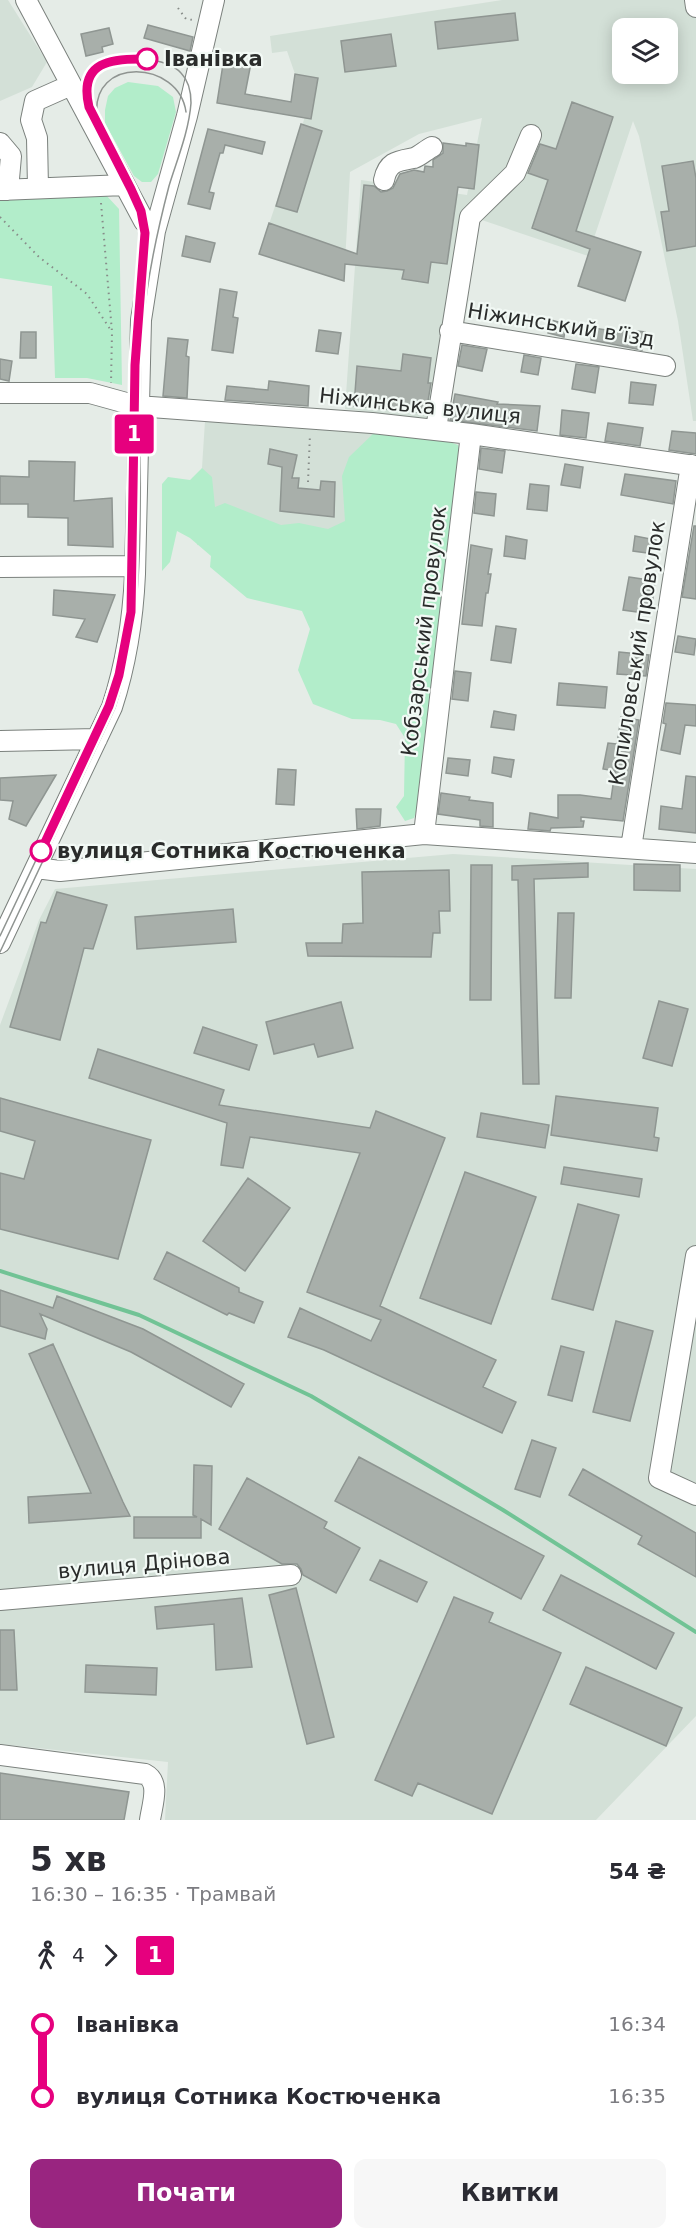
<!DOCTYPE html>
<html lang="uk">
<meta charset="utf-8">
<style>
body{margin:0;font-family:"DejaVu Sans",sans-serif;background:#f7f7f7;color:#2b2b33;height:100vh;display:flex;flex-direction:column;font-size:22px;white-space:nowrap}
*{box-sizing:border-box;margin:0}
p{font-size:20px;color:#7c7c81}
.icon{flex:none;width:33px;height:33px;fill:none;stroke:currentColor;stroke-width:2;stroke-linecap:round;stroke-linejoin:round}
.map{position:relative;height:1820px;overflow:hidden}
.sheet{display:flex;flex-direction:column;background:#fff;flex:1}
.sheet>*{flex:none}
.badge{padding:0 12px;border-radius:4px;font-size:21px;line-height:39px}
.fabs{position:absolute;left:612px;top:18px;display:grid;gap:12px}
.fabs a{display:grid;place-items:center;width:66px;height:66px;border-radius:12px;background:#fff;box-shadow:0 3px 15px #0003;font-size:30px}
.map>.badge{position:absolute;translate:-50% -50%;box-shadow:0 0 0 3px #fff}
.legs{display:flex;align-items:center;gap:9px;height:66px;padding:0 30px;font-size:20px}
.legs p{margin-inline-start:auto}
.head{display:flex;align-items:center;justify-content:space-between;height:102px;padding:0 30px}
h1{font-size:33px;font-weight:800;line-height:45px}
.action{display:flex;gap:12px;margin-top:auto;padding:12px 30px}
.action a{flex:1;height:69px;border-radius:12px;background:#992580;color:#fff;font-size:24px;font-weight:800;line-height:69px;text-align:center}
.action a+a{background:#f7f7f7;color:#2b2b33}
ul{padding:0 30px;list-style:none}
li{display:flex;align-items:center;gap:21px;height:72px;font-size:22px}
li i{display:grid;place-items:center;width:9px;height:100%;margin:0 8px;background:currentColor}
li i::after{content:'';width:15px;height:15px;margin:-8px;border:4px solid;border-radius:50%;background:#fff}
li p{margin-inline-start:auto}
li:first-child i{background:linear-gradient(#0000 50%,currentColor 0)}
li:last-child i{background:linear-gradient(currentColor 50%,#0000 0)}
.map>svg:first-child{display:block}
.built{fill:#d3e0d7;fill-rule:evenodd}
.green{fill:#b2edca}
.lines{fill:none;stroke-linecap:round;stroke-linejoin:round}
.stream{stroke:#71c395;stroke-width:4}
.building{fill:#a8afaa;stroke:#8f9692;stroke-width:1.5}
.minor-casing{stroke:#7b817d;stroke-width:22}
.path{stroke:#878c89;stroke-width:2;stroke-dasharray:1.5 4.5;stroke-linecap:butt}
.minor{stroke:#fff;stroke-width:20}
.tram{stroke:#8f9491;stroke-width:1.5}
.line-1-casing{stroke:#fff;stroke-width:14}
.line-1{stroke:#e6007e;stroke-width:9}
.stop-1-dot{fill:#fff;stroke:#e6007e;stroke-width:3}
.labels{text-anchor:middle;stroke-width:4.5;stroke-linejoin:round;paint-order:stroke}
.stop-label{font-size:21px;font-weight:bold;fill:#2a2c2b;stroke:#f2f9f5;text-anchor:start}
.street-label{font-size:21px;fill:#2a2c2b;stroke:#f2f9f5}
</style>
<div class="map">
<svg width="696" height="1820" viewBox="0 0 696 1820">
<rect width="100%" height="100%" fill="#e5ece7"/>
<!-- built -->
<path class="built" d="M0 0H8L47 62 32 87 0 101Z
M502 0H696V421H693L678 321 639 136 633 121 588 256 464 214 432 419 345 409 361 180 467 195 482 118 419 134 350 172 344 281 259 254 318 78 295 74 287 51 272 53 270 36ZM622 28H668V74H622Z
M205 421 375 432 367 556 197 545Z
M453 854 696 869V1716L596 1820H165L168 1762 0 1744V1025L39 920 55 889Z"/>
<!-- green -->
<path class="green" d="M128 82 158 86 173 97 176 112 158 174 151 182H142L134 176 105 123V110L108 96 115 88Z
M105 194 119 209 122 385 87 378H55L52 286 0 278V197Z
M375 432 436 437 458 445 462 456 418 806 414 818 405 821 396 807 404 796 405 738 396 724 380 720 352 719 313 704 298 670 310 629 302 611 247 598 210 567 211 556 190 538 177 531 170 562 162 571V484L168 477 190 480 202 468 212 477 215 507 225 503 281 525 299 523 328 529 345 521 342 476 349 457Z"/>
<g class="lines">
<!-- stream -->
<path class="stream" d="M0 1271 139 1315 311 1396 503 1510 696 1632"/>
</g>
<!-- building -->
<path class="building" d="M515 13 518 40 438 49 435 22Z
M148 25 193 37 190 51 144 38Z
M109 28 113 44 102 47 103 52 86 56 81 34Z
M391 34 396 66 345 72 341 41Z
M224 58 251 63 245 94 291 102 295 74 318 78 311 119 217 103Z
M572 102 613 117 576 231 641 252 625 301 578 286 590 249 532 228 548 180 528 173 540 144 556 149Z
M301 124 322 131 297 212 276 206Z
M208 129 265 142 262 154 225 145 223 153H220L209 192 214 193 210 209 188 204Z
M443 143 466 146V143L479 145 474 189 458 187 447 264 431 262 428 283 402 279 404 270 345 264 344 281 259 254 269 223 357 254 364 185 374 186 381 192 387 191 393 188 400 174 414 170 424 172 425 166 433 167V160L443 153Z
M693 161 696 178V246L667 251 661 212 669 211 662 166Z
M186 236 215 243 210 262 182 256Z
M220 289 237 292 233 317 238 318 233 353 212 350Z
M551 320 566 324 564 337 548 333Z
M593 328 620 332V329L645 332 642 350 591 340Z
M319 330 341 333 338 354 316 351Z
M21 332H36V358H20Z
M168 338 188 340 186 356 189 357 187 398 163 396Z
M462 345 487 349 482 371 458 366Z
M403 354 431 358 428 383H431L426 413 354 406 357 366 401 371Z
M524 355 541 358 538 375 521 372Z
M0 359 12 361 9 381 0 379Z
M576 364 599 367 595 393 572 389Z
M269 381 309 386 308 406 225 400 227 386 268 390Z
M631 382 656 385 653 405 629 403Z
M455 394 498 402 497 404 540 406 537 431 450 420Z
M562 410 589 413 586 438 560 435Z
M608 423 643 428 640 446 605 441Z
M672 431 696 433V454L669 450Z
M481 448 505 451 502 473 479 469Z
M270 449 297 455 292 478H299L298 488 320 490 321 481 335 482 334 517 280 511 282 467 268 464Z
M29 461 75 462 74 501 112 498 113 547 68 545V518L28 517V504H0V476L29 477Z
M565 464 583 467 580 488 561 485Z
M625 474 676 481 673 504 621 495Z
M530 484 549 486 547 511 527 509Z
M476 492 496 494 494 516 474 513Z
M694 526H696V599L682 597Z
M506 536 527 540 525 559 504 556Z
M635 536 656 540 654 554 633 551Z
M471 545 492 549 488 574H491L488 593H486L482 626 462 624Z
M629 577 655 581 651 614 623 610Z
M54 590 115 595 97 642 76 637 85 619 53 615Z
M496 626 516 629 511 663 491 660Z
M678 636 696 639 694 655 675 652Z
M619 652 649 655 646 676 617 674Z
M455 671 471 673 468 701 452 699Z
M559 683 607 687 605 708 557 705Z
M666 703 696 705V726L685 725 680 754 661 750 666 724 663 723Z
M494 711 516 715 514 730 491 727Z
M621 717 639 720 623 821 581 817V821H584L583 827 551 828 550 831 528 829 530 813 558 818V795H580L611 799 615 771 603 769 608 743 617 744Z
M494 757 514 760 511 777 492 773Z
M448 758 470 760 468 776 446 773Z
M278 769 296 770 294 805 276 804Z
M56 775 26 826 9 819 13 801 0 800V778Z
M686 776 696 777V833L659 829 661 806 682 809Z
M441 793 470 797 469 800 493 803V827L480 826V820L438 814Z
M356 809H381L380 826 357 829Z
M588 863V877L534 879 539 1084H523L518 880H512V866Z
M634 864 680 865V891L634 890Z
M471 865H492L491 1000H470Z
M449 870 450 911H439L440 933H433L431 957 308 956 306 943H342L343 924 363 923 362 872Z
M57 892 107 905 93 949 84 948 60 1040 10 1027 41 922 46 923Z
M233 909 236 942 137 949 135 917Z
M558 913H574L571 998H555Z
M659 1001 688 1009 672 1066 643 1058Z
M341 1002 353 1048 318 1057 314 1044 274 1054 266 1022Z
M203 1027 257 1045 249 1070 194 1053Z
M98 1049 224 1090 219 1105 370 1128 376 1111 445 1138 380 1306 496 1360 483 1387 516 1402 502 1433 324 1350 288 1337 300 1308 371 1341 381 1320 307 1292 360 1153 250 1137 243 1168 221 1165 227 1123 89 1078Z
M556 1096 658 1108 654 1137 659 1138 657 1151 551 1135Z
M0 1098 151 1140 118 1259 0 1229V1173L24 1179 35 1141 0 1131Z
M481 1113 549 1125 545 1148 477 1137Z
M564 1167 642 1179 639 1197 561 1184Z
M465 1172 536 1197 491 1324 420 1298Z
M248 1178 290 1208 245 1271 203 1241Z
M578 1204 619 1215 593 1310 552 1299Z
M167 1252 239 1288V1292L263 1302 254 1323 229 1313 227 1315 154 1279Z
M0 1290 53 1308 57 1296 143 1329 244 1384 231 1407 131 1352 40 1314 47 1329 45 1339 0 1326Z
M616 1321 653 1331 630 1421 593 1412Z
M53 1344 123 1502 130 1516 29 1523 28 1497 91 1493 29 1354Z
M561 1346 584 1352 572 1401 548 1395Z
M532 1440 556 1448 540 1497 515 1489Z
M359 1457 544 1556 521 1599 335 1501Z
M194 1465 212 1466 211 1525 201 1519V1538H134V1517H197L193 1515Z
M583 1469 696 1533V1577L638 1544 642 1536 569 1495Z
M247 1478 327 1522 324 1528 360 1548 336 1593 303 1575 301 1569 297 1564H282L219 1529Z
M380 1560 427 1582 417 1602 370 1580Z
M561 1575 674 1633 656 1669 543 1610Z
M296 1588 334 1737 307 1744 269 1595Z
M454 1597 493 1613 489 1622 561 1653 492 1814 418 1783 412 1796 375 1780Z
M242 1598 252 1667 216 1670 214 1624 157 1629 155 1607Z
M0 1630H14L17 1690H0Z
M86 1665 157 1668 156 1695 85 1692Z
M586 1667 682 1708 666 1746 570 1704Z
M0 1773 129 1792 124 1820H0Z"/>
<g class="lines">
<defs>
<path id="minor" d="M26 0 144 221 155 231
M695 0 696 7
M0 143 11 156 8 190
M384 180C388 161 398 161 414 158 420 156 426 150 432 147
M38 188 37 138 31 120 35 101 71 85
M0 190 125 185
M450 331 665 366
M0 393H90L137 406 372 423 471 434 696 466
M436 429 470 217 515 173 531 135
M0 567 135 566
M0 741 97 739
M424 834 471 434
M631 848 691 465
M36 868 60 871 424 834 696 853
M0 943 112 707C126 664 133 620 135 574L141 320 155 231 187 116 214 0
M696 1256 659 1478 696 1495
M0 1600 291 1575
M0 1755 145 1774C161 1782 152 1805 150 1820"/>
</defs>
<!-- minor casing -->
<use href="#minor" class="minor-casing"/>
<!-- path -->
<path class="path" d="M178 8 186 19 193 20
M101 203 112 332 111 383
M0 217 39 257 87 294 110 329
M308 482 310 434"/>
<!-- minor -->
<use href="#minor" class="minor"/>
<!-- tram -->
<path class="tram" d="M97 117C90 55 179 60 186 112
M0 936 109 706C123 664 130 623 132 579L134 386 137 324 145 233 141 211 131 189 89 107C85 92 86 73 100 64 118 54 167 57 181 73 189 81 191 92 191 103 189 131 177 160 169 186 157 232 147 278 143 325 133 452 155 585 115 708L0 952"/>
</g>
<g class="lines">
<defs>
<path id="line-1" d="M41 851 109 706 119 675 131 612 135 365 145 233 141 211 131 189 89 107C78 61 112 58 147 59"/>
</defs>
<!-- line-1 casing -->
<use href="#line-1" class="line-1-casing"/>
<!-- line-1 -->
<use href="#line-1" class="line-1"/>
</g>
<!-- markers -->
<g class="stop-1-dot">
<circle cx="147" cy="59" r="10"/>
<circle cx="41" cy="851" r="10"/>
</g>
<g class="labels">
<!-- stop labels -->
<g class="stop-label">
<text x="164" y="66">Іванівка</text>
<text x="57" y="858">вулиця Сотника Костюченка</text>
</g>
<!-- street labels -->
<g class="street-label">
<text transform="translate(561 325) rotate(9)" y="7">Ніжинський в’їзд</text>
<text transform="translate(420 406) rotate(6)" y="7">Ніжинська вулиця</text>
<text transform="translate(424 631) rotate(-83)" y="7">Кобзарський провулок</text>
<text transform="translate(637 653) rotate(-81)" y="7">Копиловський провулок</text>
<text transform="translate(144 1564) rotate(-5)" y="7">вулиця Дрінова</text>
</g>
</g>
</svg>
<div class="fabs">
<a><svg class="icon" aria-label="layers" viewBox="0 0 24 24"><path d="M12 4l9 5-9 5-9-5zM3 14l9 5 9-5"/></svg></a>
</div>
<b class="badge" style="left:134px;top:434px;background:#e6007e;color:#fff">1</b>
</div>
<section class="sheet">
<div class="head"><div><h1>5 хв</h1><p>16:30 – 16:35 · Трамвай</p></div><b>54 ₴</b></div>
<div class="legs"><svg class="icon" aria-label="walk" viewBox="0 0 24 24"><circle cx="13" cy="4" r="2"/><path d="M13 8l-2 6 4 7M11 14l-3 7M7 12l3-4h3l4 4"/></svg>4<svg class="icon" aria-label="forward" viewBox="0 0 24 24"><path d="M9 5l7 7-7 7"/></svg><b class="badge" style="background:#e6007e;color:#fff">1</b></div>
<ul>
<li><i style="color:#e6007e"></i><b>Іванівка</b><p>16:34</p></li>
<li><i style="color:#e6007e"></i><b>вулиця Сотника Костюченка</b><p>16:35</p></li>
</ul>
<div class="action"><a>Почати</a><a>Квитки</a></div>
</section>
